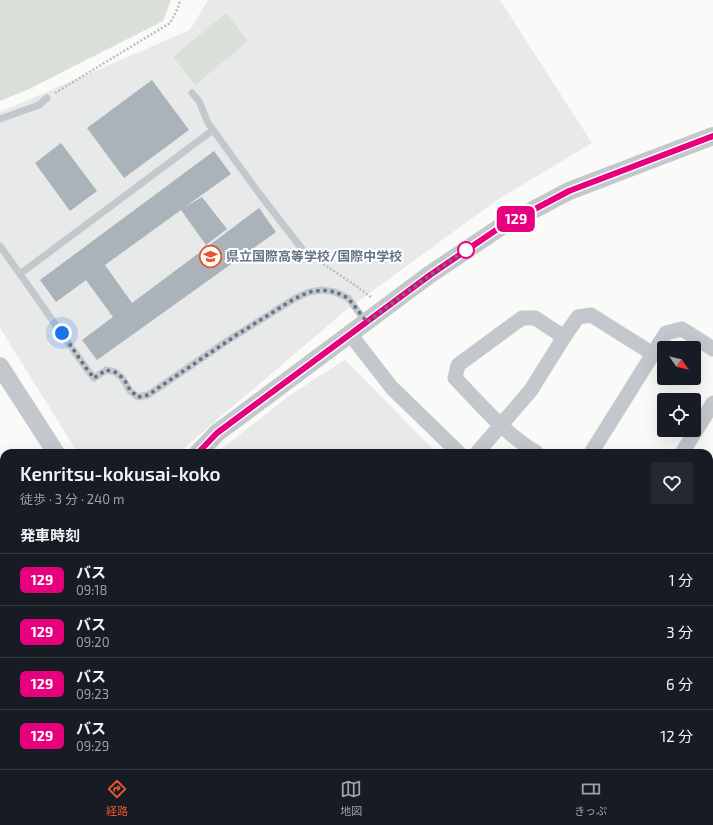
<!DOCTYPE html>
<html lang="ja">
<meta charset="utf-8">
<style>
body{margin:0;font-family:"Exo 2","Noto Sans JP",sans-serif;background:#242831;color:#f1f3f6;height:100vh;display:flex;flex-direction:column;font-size:15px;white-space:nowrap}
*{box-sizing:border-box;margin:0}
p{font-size:13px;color:#9ea1a6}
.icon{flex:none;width:22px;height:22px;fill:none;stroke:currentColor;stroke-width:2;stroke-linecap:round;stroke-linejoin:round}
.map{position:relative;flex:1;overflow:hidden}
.drawer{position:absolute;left:0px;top:449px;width:713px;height:320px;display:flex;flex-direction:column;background:#171b24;border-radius:12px 12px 0 0;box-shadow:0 4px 16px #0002}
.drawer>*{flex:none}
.badge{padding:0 8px;border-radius:6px;font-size:14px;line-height:26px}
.needle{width:26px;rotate:124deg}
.buttons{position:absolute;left:657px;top:341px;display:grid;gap:8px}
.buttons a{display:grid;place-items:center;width:44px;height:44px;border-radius:4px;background:#171b24;box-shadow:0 4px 16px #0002;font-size:20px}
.you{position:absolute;width:20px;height:20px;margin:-10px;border:3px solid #fff;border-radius:50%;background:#1a73e8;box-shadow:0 0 0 6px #1a73e833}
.map>.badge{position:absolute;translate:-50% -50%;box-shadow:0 0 0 2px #fff}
h2{padding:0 20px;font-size:15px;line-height:36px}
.round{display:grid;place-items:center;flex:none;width:42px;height:42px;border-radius:4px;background:#242831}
.overview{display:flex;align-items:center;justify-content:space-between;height:68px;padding:0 20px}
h1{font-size:19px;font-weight:600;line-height:30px}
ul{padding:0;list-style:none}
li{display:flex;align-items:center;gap:12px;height:52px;padding:0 20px;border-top:1px solid #363941}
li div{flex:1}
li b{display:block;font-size:15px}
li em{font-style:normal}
li .badge{min-width:44px;font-weight:700;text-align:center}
.tab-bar{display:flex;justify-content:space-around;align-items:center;height:56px;border-top:1px solid #363941;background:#171b24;font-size:11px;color:#9ea1a6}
.tab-bar a{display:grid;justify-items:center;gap:2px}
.tab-bar .active{color:#e4572e}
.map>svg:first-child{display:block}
.built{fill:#e8e9e9}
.green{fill:#dadfd7}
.building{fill:#aab3b9}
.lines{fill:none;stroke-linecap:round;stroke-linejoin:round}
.path{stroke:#bbbfc2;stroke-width:2.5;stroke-dasharray:2 2;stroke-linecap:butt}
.service{stroke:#c3c8cc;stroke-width:7}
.minor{stroke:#c3c8cc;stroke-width:15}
.tertiary{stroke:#c3c8cc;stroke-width:18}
.line-casing{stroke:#fff;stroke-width:9}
.line{stroke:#e6007e;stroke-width:6}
.walk{stroke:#657683;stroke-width:4;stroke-dasharray:0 7.2}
.stop-dot{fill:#fff;stroke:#e6007e;stroke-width:2}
.labels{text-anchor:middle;stroke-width:4;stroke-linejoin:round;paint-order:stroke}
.poi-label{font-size:13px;font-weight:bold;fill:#657683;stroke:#fff;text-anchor:start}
</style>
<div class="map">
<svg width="713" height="769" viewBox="0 0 713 769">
<rect width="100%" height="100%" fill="#fafaf8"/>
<!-- built -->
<path class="built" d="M208 0H500L592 143 497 200 345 311 178 453H78L0 328V112L190 30Z
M345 360 437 453H216L285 399 311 381Z"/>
<!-- green -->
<path class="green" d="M0 0H171L163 21 27 90 0 101Z
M226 13 248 41 195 85 173 57Z"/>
<!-- building -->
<path class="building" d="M152 80 189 130 124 178 87 128Z
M61 143 97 191 70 211 35 163Z
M214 151 231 174 185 207 202 197 227 229 206 245 181 210 105 265 132 303 259 208 276 232 97 360 82 340 113 317 86 280 56 302 40 280Z
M0 461H2V472H0Z
M3 739 4 765H30L29 769H0V755Z
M74 765H291L289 769H77L73 768Z"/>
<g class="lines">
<!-- path -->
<path class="path" d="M55 93 170 23 178 8 180 0
M310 255 356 286 372 298
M560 765 586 767
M427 769 444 765"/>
<!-- service -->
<path class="service" d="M192 93 199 101 208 123 261 196 303 250
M0 119 39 105 47 98
M213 130 20 274 86 368 94 378 106 370 115 372 123 379 130 391 138 397 148 395 227 341 294 299 309 292 322 290 335 292 348 298 366 322
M0 246 20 274"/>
<!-- minor -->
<path class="minor" d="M350 334 392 388 459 453
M477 453 531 390 564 337 578 317 591 315 653 354
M537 453C505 434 480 404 455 378L458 365 522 318H535L564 337
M591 453 666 333 682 329 713 349
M682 453 713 403
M709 554 713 553
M709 623 713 627
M709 692 713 688
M408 765 409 769
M457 765 459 769
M599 768 612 769
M312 769 314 765
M480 769 483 765
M647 769V765
M700 769V765"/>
<!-- tertiary -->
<path class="tertiary" d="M0 366 56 453
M198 453 217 433 429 275 499 228 569 191 713 136
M55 769 56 765"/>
</g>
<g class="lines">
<defs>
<path id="line" d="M198 453 217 433 430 275 499 228 569 191 713 136"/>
</defs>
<!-- line casing -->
<use href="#line" class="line-casing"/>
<!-- line -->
<use href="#line" class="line"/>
<!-- walk -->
<path class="walk" d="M62 333 86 368 94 378 106 370 115 372 124 379 130 390 138 397 148 395 238 334 294 299 309 292 322 290 335 292 348 298 367 322 430 275 466 250"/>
</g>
<!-- icons -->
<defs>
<symbol id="school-ring" viewBox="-11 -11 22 22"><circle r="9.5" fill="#fff" stroke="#e4572e" stroke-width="1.5"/><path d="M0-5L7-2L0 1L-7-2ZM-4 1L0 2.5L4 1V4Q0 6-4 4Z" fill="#e4572e"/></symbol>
</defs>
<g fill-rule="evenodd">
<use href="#school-ring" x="198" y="244" width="25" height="25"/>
</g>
<!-- markers -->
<circle class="stop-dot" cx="466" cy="250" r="8"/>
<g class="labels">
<!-- poi labels -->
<g class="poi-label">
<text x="226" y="261">県立国際高等学校/国際中学校</text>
</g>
</g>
</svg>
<div class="buttons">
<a><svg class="needle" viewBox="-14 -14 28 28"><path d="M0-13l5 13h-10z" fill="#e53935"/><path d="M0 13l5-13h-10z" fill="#9ea1a6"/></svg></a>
<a><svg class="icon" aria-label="locate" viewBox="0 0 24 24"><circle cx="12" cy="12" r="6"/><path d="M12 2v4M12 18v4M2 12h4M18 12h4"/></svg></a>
</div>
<div class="you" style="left:62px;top:333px"></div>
<b class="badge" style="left:516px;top:219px;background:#e6007e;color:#fff">129</b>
<section class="drawer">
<div class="overview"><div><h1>Kenritsu-kokusai-koko</h1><p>徒歩 · 3 分 · 240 m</p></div><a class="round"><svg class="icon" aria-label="heart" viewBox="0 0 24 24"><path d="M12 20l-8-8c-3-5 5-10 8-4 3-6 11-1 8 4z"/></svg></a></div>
<h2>発車時刻</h2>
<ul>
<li><span class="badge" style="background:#e6007e;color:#fff">129</span><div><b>バス</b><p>09:18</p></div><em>1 分</em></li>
<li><span class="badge" style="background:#e6007e;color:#fff">129</span><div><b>バス</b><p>09:20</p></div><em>3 分</em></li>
<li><span class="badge" style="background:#e6007e;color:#fff">129</span><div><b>バス</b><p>09:23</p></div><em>6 分</em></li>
<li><span class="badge" style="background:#e6007e;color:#fff">129</span><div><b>バス</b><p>09:29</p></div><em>12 分</em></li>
</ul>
</section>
</div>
<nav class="tab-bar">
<a class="active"><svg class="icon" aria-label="directions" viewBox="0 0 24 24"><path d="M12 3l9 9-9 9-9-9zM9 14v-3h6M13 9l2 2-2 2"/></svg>経路</a>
<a><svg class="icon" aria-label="map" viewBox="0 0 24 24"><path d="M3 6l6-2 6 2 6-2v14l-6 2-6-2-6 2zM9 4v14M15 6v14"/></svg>地図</a>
<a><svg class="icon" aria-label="tickets" viewBox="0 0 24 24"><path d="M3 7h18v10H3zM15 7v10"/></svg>きっぷ</a>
</nav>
